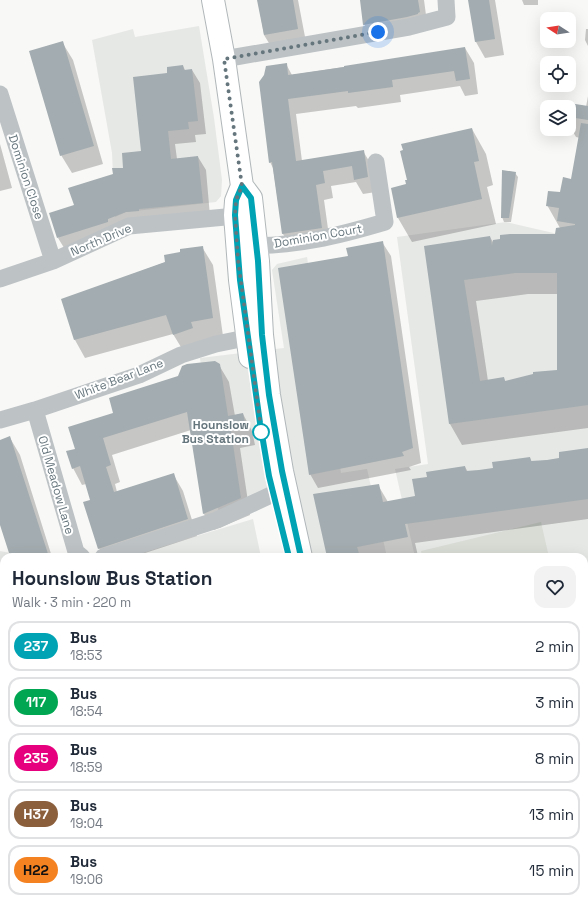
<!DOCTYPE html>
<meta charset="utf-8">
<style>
body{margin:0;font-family:"Space Grotesk",sans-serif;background:#f2f2f3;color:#1f2937;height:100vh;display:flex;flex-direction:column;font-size:15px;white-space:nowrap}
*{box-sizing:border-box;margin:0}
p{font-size:13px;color:#747a83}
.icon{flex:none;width:22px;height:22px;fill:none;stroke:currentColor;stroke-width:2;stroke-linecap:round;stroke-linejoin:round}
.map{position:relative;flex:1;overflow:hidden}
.side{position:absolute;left:0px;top:553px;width:588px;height:356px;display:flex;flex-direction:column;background:#fff;border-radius:12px 12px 0 0;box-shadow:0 4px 16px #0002}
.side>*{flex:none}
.badge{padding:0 8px;border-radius:13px;font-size:14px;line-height:26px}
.needle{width:26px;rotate:282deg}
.fabs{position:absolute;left:540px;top:12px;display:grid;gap:8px}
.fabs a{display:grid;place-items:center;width:36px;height:36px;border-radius:8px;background:#fff;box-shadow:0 4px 16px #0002;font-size:20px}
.you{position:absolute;width:20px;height:20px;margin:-10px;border:3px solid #fff;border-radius:50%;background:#1a73e8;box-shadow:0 0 0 6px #1a73e833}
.map>.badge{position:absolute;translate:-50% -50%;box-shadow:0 0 0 2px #fff}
.round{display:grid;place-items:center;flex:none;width:42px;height:42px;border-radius:12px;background:#f2f2f3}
.overview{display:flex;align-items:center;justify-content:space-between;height:68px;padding:0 12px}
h1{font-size:19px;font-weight:600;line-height:30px}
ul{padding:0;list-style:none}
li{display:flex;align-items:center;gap:12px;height:50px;margin:0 8px 6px;padding:0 4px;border:2px solid #e0e1e3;border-radius:12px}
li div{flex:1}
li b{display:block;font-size:15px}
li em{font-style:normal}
li .badge{min-width:44px;font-weight:700;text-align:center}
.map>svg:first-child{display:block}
.built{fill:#e6e8e6}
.green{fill:#d8dcd5}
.shadow{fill:#0003;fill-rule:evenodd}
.building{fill:#a3acb0;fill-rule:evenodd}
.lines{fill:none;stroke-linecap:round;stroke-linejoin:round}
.major-casing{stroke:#b1b7b9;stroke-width:24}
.minor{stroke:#bdc2c5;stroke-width:17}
.major{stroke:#fff;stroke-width:22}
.line-casing{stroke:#fff;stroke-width:9}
.line{stroke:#00a3b4;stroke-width:6}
.walk{stroke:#66767d;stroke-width:4;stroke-dasharray:0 7.2}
.stop-dot{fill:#fff;stroke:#00a3b4;stroke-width:2}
.labels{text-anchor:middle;stroke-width:4;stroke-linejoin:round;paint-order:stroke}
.street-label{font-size:12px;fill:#66767d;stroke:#fff}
.stop-label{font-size:12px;font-weight:bold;fill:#66767d;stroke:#fff;text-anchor:end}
</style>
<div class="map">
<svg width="588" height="909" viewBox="0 0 588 909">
<rect width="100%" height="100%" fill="#f8f8f6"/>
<!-- built -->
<path class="built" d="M199 26 214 118 222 180 221 196 216 202 126 212 115 217 112 153 92 40 133 29 135 37Z
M506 222 562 235 588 236V724L584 725V557H415L395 469 428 464 397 237Z
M307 257 341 473 367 469 387 557H306L292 497 219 516 200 358 284 348 272 270 277 264Z
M253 519 261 557H127Z
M0 551 32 557H4V629L0 631Z
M298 905H463L464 909H299Z"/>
<!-- green -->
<path class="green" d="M541 522 549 557H422L421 551Z"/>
<!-- shadow -->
<path class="shadow" d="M258 0H298L306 42 272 48 264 35Z
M361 0H424L426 15 369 33 364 24Z
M469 0H495L504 55 485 58 476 42Z
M522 0H538V5H524Z
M586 29H588V46L585 40Z
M62 42 73 60 103 164 72 173 61 155Z
M465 48 474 63 478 94 465 96 460 86 400 95 401 102 358 108 356 106 296 114 302 161 363 151 372 166 376 192 363 194 356 182 331 186 333 198 324 200 330 243 292 249 283 234 273 168 270 162 286 64 292 75Z
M183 66 185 70H192L200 83 206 134 195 135 196 142 175 144 177 159 198 157 206 170 210 216 146 223 66 251 58 238 114 174 124 169 142 152 169 74Z
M588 96V428L462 445 450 424 425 247 490 237 494 244 555 235 560 228 547 205 561 193 572 180 580 138 576 137 569 125V107H566V104L586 107ZM528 294H558V371L506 382 504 379 488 381 476 301Z
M472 129 486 154 493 185 487 187 496 224 412 242 398 218 408 181Z
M0 144 12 188 0 191Z
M515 173 518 177 511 222H504L502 217Z
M382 242 391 256 421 463 409 467 411 470 318 488 310 474Z
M202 247 213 265 223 336 184 352 173 334 85 358 75 340 62 300 166 262Z
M219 365 229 382 235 416 243 414 252 431 255 445 240 448 250 515 214 530 204 514 191 430 112 455 120 482 115 484 117 492 173 474 183 491 197 536 133 557H104L99 548 91 500 86 484 82 485 73 468 76 449 115 414Z
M10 438 20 455 52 557H11L0 521V441Z
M588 449V519L415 543 418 556 411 557H328L378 485 388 502 416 497 428 478 465 467 468 472 494 469 530 458 532 462 561 459Z
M0 574H4V649L0 651Z
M4 679V714L0 715V680Z
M4 737V769L0 770V738Z
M584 805 588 823V873H587L588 889H584Z
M4 877V905H10L0 908V878Z
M280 905H341L342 909H281Z
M403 905H437L438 909H403Z
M492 905H574L575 909H494Z"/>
<!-- building -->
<path class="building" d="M257 0H293L298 29 264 35Z
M360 0H418L420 12 418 13V14L407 17 363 25Z
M468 0H489L495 39 475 42Z
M63 41 94 146 60 156 29 51Z
M465 47 470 79 456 81 454 71 392 80 393 87 348 93V91L288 99 296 161 364 150 368 177 354 180 352 166 323 171 325 183 316 185 322 228 282 234 272 162 269 163 259 82 264 75 266 66 287 63 288 75 344 67V66Z
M183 65 184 70 192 69 198 121 188 122 189 129 168 131 171 159 198 156 203 203 139 209V211L126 212 108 219V222L57 238 49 213 74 205 68 188 113 174 112 168H123L122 153 141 151 133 77 167 73V67Z
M569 103 588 106V120L569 117Z
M581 123 588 124V405L449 424 424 246 490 236 492 246 493 240 500 239V235L510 234H555L556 228 575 225V224L557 221 559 208 546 206 548 191 560 192 563 177 571 179ZM515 273H557V370L533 372V374L505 381 504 377 480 381 464 280Z
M472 128 479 161 474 162 482 199 397 218 391 188 406 184 405 180H407L400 151 403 150 401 144Z
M502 170 516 172 509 218H501Z
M383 241 413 448 402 452 404 456 309 475 278 268 348 256 346 248Z
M203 246 213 318 191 322 193 328 173 335 166 315 74 340 61 299 165 262 164 255 180 252V249Z
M215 361 220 364 228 416 243 413 246 428 231 431 241 498 203 514 187 412 103 438 111 465 106 467 114 492 174 473 188 519 98 549 83 502 90 500 80 466 72 469 66 451 75 449 68 427 113 413 109 398 178 376 182 366 187 364Z
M10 436 49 557H32L9 553 0 525V440Z
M588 448V499L405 524 408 537 357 547 360 557H327L313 494 379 484 383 502 415 496 412 479 427 477 426 472 465 466 466 471 479 470 493 468 492 462 530 457 531 461 547 460 559 458V452Z"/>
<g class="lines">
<defs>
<path id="major" d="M213 0 224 59 242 186 251 198 258 261 262 335 269 395 282 471 301 557
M242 186 236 201 235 215 240 280 250 357
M357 905V909
M378 905 379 909"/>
</defs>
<!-- major casing -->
<use href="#major" class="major-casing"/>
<!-- minor -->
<path class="minor" d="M224 59 409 27 447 17 446 0
M0 94 53 261
M245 245C292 248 341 235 385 222L376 162
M0 279 53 261 129 226 247 215
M35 410 76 552 82 557
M0 420 35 410 139 375 181 355 216 344 260 335
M103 557 217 520 273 494
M0 716 4 714
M103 905 104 909
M15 909 28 905"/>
<!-- major -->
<use href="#major" class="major"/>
</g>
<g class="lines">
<defs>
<path id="line" d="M289 557 269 476 260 423 240 280 235 215 236 200 242 186 251 198 258 261 262 335 269 395 282 471 301 557"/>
</defs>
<!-- line casing -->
<use href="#line" class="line-casing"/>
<!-- line -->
<use href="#line" class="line"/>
<!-- walk -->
<path class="walk" d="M261 432 262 436 238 260 235 215 236 200 242 186 224 59 378 32"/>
</g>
<!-- markers -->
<circle class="stop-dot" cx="261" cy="432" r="8"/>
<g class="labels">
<!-- street labels -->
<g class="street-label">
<text transform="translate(26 177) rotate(72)" y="4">Dominion Close</text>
<text transform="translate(318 236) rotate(-10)" y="4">Dominion Court</text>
<text transform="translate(101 240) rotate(-23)" y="4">North Drive</text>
<text transform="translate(119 379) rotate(-21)" y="4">White Bear Lane</text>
<text transform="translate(56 485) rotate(74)" y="4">Old Meadow Lane</text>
</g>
<!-- stop labels -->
<g class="stop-label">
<text x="249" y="429">Hounslow<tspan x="249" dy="14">Bus Station</tspan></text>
</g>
</g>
</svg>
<div class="fabs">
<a><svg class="needle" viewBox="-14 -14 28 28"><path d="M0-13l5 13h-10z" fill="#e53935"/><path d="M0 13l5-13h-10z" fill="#747a83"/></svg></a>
<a><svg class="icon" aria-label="locate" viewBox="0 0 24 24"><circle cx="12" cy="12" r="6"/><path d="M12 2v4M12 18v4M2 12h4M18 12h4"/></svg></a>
<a><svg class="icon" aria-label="layers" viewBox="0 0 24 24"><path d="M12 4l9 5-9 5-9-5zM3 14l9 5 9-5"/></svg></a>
</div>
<div class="you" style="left:378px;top:32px"></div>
<section class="side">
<div class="overview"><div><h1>Hounslow Bus Station</h1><p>Walk · 3 min · 220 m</p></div><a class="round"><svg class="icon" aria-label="heart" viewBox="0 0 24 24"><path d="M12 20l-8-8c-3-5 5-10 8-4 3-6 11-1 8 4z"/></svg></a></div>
<ul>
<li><span class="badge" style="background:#00a3b4;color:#fff">237</span><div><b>Bus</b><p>18:53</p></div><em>2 min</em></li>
<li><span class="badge" style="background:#00a651;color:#fff">117</span><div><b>Bus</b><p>18:54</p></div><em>3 min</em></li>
<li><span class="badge" style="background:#e6007e;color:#fff">235</span><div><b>Bus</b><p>18:59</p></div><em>8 min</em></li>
<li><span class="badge" style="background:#8b5e3c;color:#fff">H37</span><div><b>Bus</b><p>19:04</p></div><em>13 min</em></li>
<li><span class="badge" style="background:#f58220;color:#111">H22</span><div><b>Bus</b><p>19:06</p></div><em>15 min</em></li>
</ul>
</section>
</div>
